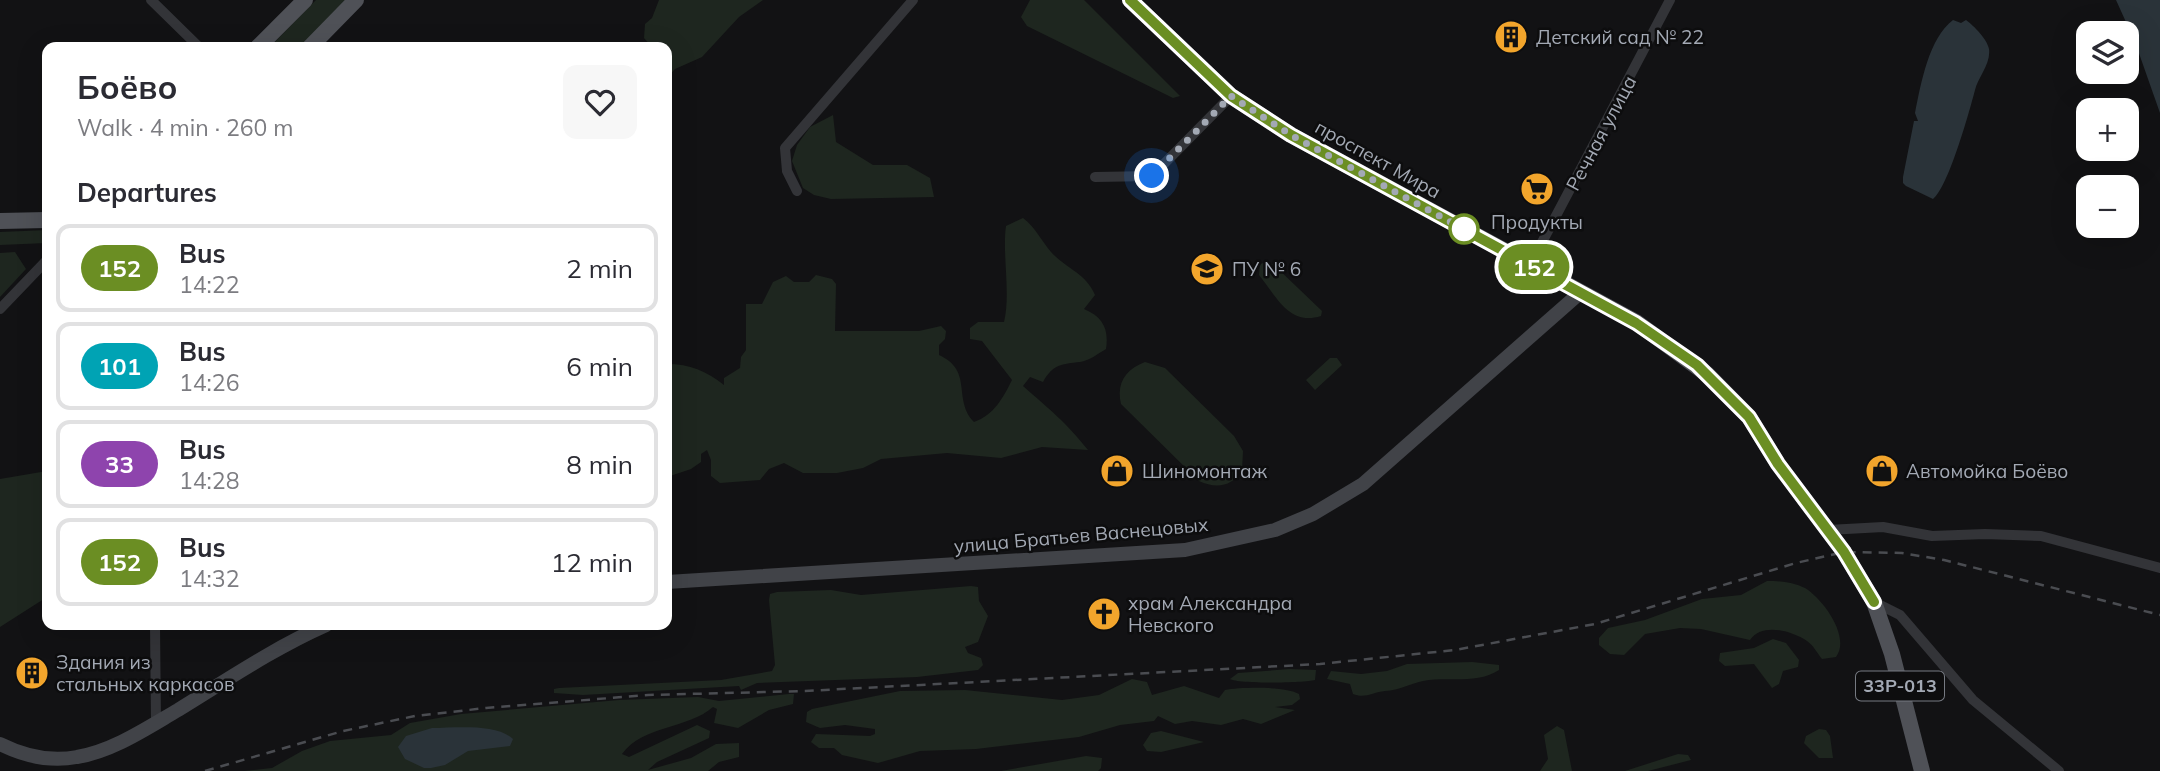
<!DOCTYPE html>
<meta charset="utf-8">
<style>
body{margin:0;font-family:Mulish,sans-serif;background:#f7f7f7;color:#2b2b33;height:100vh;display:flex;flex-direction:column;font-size:26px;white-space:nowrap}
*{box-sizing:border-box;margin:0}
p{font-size:23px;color:#7c7c81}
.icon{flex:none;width:38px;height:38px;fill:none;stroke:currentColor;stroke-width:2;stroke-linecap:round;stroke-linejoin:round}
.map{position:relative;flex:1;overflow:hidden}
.side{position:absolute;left:42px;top:42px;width:630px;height:588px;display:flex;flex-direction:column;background:#fff;border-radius:14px;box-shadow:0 7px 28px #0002}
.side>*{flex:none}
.badge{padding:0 14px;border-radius:23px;font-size:24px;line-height:46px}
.tools{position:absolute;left:2076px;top:21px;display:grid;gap:14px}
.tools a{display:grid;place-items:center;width:63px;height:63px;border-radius:14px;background:#fff;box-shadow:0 7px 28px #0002;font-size:35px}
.you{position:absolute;width:35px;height:35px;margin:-18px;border:5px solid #fff;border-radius:50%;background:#1a73e8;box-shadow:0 0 0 10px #1a73e833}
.map>.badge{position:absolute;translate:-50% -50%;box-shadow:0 0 0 4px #fff}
h2{padding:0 35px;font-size:26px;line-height:63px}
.round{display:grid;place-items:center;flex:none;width:74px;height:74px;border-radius:14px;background:#f7f7f7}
.overview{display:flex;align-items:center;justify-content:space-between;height:119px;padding:0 35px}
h1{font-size:33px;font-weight:700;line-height:52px}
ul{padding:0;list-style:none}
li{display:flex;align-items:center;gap:21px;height:88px;margin:0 14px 10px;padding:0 21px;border:4px solid #e1e1e2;border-radius:14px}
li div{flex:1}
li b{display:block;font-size:26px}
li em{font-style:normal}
li .badge{min-width:77px;font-weight:700;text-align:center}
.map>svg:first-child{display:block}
.green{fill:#1e261f}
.water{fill:#2a3339}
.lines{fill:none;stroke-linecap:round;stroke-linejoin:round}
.street{stroke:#333438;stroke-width:10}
.secondary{stroke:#414348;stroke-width:14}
.primary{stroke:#4f5157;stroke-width:16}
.rail{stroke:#4a4c51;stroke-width:2.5;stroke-dasharray:9 7;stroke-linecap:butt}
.line-casing{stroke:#fff;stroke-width:16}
.line{stroke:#6b8e23;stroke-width:10}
.walk{stroke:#a3a9b4;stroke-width:7;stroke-dasharray:0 12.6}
.stop-dot{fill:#fff;stroke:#6b8e23;stroke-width:3.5}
.labels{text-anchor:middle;stroke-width:5;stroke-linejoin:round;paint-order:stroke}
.shield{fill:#0d0d0e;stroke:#767a82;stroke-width:2}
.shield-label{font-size:18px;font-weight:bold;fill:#a3a9b4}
.poi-label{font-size:19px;fill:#a3a9b4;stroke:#0d0d0e;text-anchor:start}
.street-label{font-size:19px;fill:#a3a9b4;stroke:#0d0d0e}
</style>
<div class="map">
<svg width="2160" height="771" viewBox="0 0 2160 771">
<rect width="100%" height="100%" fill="#121214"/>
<!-- green -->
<path class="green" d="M316 0H347L300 47H270Z
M659 0H763L739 17 702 57 675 69 667 78V47H652L644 38 645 24 652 18Z
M1030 0H1084L1180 96 1173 98 1027 26 1021 17Z
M833 115 836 142 873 165H907L930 178 934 197 831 199 814 195 803 188 792 161 797 145 810 127Z
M1023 218C1036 228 1040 239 1051 252 1065 268 1086 273 1095 295L1084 309C1103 317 1109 329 1106 349 1099 353 1089 361 1080 362 1062 364 1053 364 1043 382L1030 377 1023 386C1049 409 1066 422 1088 450L1042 447 1001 458 947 453 881 459 863 468 837 473H803L784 463 769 469 760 480 720 483 711 476V460L707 450 701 454V462L691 469 667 477V364C690 364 706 371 724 385V378L740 368 741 357 746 350V304H762L773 282 786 276 794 282H809L816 275 832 279 836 284 835 331H919L941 326 946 331 945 339 939 345V355C974 371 952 399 974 422 994 415 1003 398 1012 380L982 341 970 339V328L978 322H1004C1011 293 1002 255 1006 226Z
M47 230V243L0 245V232Z
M15 252 26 269 0 297V253Z
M1267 262 1274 265 1322 311 1321 316C1289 326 1277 297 1259 275L1260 264Z
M1330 358H1337L1342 365 1315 390 1306 380Z
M1145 362 1165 368 1234 436 1243 451 1242 470C1232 487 1216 489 1199 481L1121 404C1116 383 1126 369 1145 362Z
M47 471V597L0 627V479Z
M1767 581C1780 581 1793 582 1805 588 1823 599 1851 637 1836 657L1822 659C1817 653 1814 646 1807 641 1792 631 1762 622 1750 640L1701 629 1680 628 1645 634 1624 655 1610 654 1599 645V638L1608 628 1645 620 1702 599 1741 595Z
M971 586 978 587 979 601 988 616 978 642 965 647 968 653 981 658 983 665 978 670 917 677 757 683 741 690 739 686 583 695 554 693V689L559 688 721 680 772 671 775 665 769 600 770 594 777 592 831 590 861 595Z
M1773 639 1786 643 1799 660 1798 667 1783 671 1779 684 1772 688 1754 664 1725 666 1719 661 1720 653 1754 648Z
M1472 662 1499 665V670C1476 685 1448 676 1423 681 1409 684 1400 690 1385 691 1373 692 1365 699 1353 694L1350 684 1327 679 1331 671 1361 674 1387 671 1407 664Z
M1290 669 1316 670 1315 680C1304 683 1238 684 1230 679L1238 673Z
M1132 679 1147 682 1152 695 1184 686 1219 698 1225 690C1241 687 1286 686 1299 694L1300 699 1292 705 1275 707 1295 710 1261 724 1243 719 1221 725 1192 721 1175 724 1158 716 1154 721 1120 725 1079 737 976 749 920 751 878 763 842 755 834 748H819L811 742 816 734 870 736 875 734V729L845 725 820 728 806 722 807 712 812 709 900 691 965 690 1062 700 1099 695Z
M789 694H794L793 704 769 710 738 728 714 723 717 709 713 707C688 729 643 725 622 754L629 757 697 725 710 731 709 738 657 762 648 770 691 758 716 744 739 743V757L719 762 708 771H244L272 768 302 751 330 741 391 735 410 723 461 714 619 700 698 697 719 701Z
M1557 726 1564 730 1572 771H1540L1548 759 1544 735Z
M1819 729 1826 730 1830 736 1833 758H1819L1804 743 1806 736Z
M1161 731 1204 742 1161 752 1147 751 1143 745 1151 733Z
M1678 754 1688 755 1691 760 1648 771H1625Z
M1086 756 1102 758 1101 768 1098 771H1001Z"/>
<!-- water -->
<path class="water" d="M2116 0H2160V113L2135 42Z
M1953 20 1961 23 1966 20C1974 26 1987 39 1989 49 1991 64 1978 77 1975 90 1969 113 1948 188 1933 199L1906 186 1903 183V177L1914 121H1918L1915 113C1921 83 1929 38 1953 20Z
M432 728C455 728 496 723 513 739L510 746 468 751 445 765 431 768H424L405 759 398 747 406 736Z"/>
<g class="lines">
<!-- street -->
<path class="street" d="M151 0 199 47
M1095 177 1152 176 1231 96
M797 191 787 171 785 148 913 0
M1530 265 1670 0
M0 309 47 260
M1828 530 1883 527 1932 536 1985 534 2041 536 2160 568
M1874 602 1900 615 1973 700 2059 771
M155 625 156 723"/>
<!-- secondary -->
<path class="secondary" d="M667 582 1185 550 1275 530 1313 514 1363 484 1581 292
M0 744C24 756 51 762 77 757 113 751 147 728 178 710 227 680 274 648 326 625"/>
<!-- primary -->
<path class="primary" d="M1130 0 1231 96 1291 135 1636 322 1708 375 1749 417 1778 464 1844 552 1874 602 1892 654 1922 771
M258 47 305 0
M310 47 356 0
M0 221 47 220"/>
<!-- rail -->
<path class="rail" d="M205 771 343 731 415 716 486 708 648 695 805 691 1320 664 1455 650 1595 624 1796 563 1844 552 1902 553 1944 560 2160 615"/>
</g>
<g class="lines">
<defs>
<path id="line" d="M1130 0 1231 96 1291 135 1636 323 1697 365 1749 417 1778 464 1844 552 1874 602"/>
</defs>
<!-- line casing -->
<use href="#line" class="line-casing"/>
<!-- line -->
<use href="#line" class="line"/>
<!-- walk -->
<path class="walk" d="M1152 176 1231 96 1291 135 1467 231 1464 229"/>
</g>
<!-- icons -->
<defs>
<symbol id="building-disc" viewBox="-11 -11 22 22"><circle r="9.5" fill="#f2a52c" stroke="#0d0d0e"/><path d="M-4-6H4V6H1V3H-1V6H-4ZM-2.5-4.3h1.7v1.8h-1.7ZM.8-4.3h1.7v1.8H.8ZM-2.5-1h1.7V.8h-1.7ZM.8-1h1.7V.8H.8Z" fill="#111"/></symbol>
<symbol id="supermarket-disc" viewBox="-11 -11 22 22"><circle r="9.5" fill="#f2a52c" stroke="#0d0d0e"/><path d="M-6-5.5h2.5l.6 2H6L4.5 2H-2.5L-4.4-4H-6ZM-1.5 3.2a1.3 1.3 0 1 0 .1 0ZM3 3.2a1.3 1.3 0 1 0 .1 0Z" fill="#111"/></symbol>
<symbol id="university-disc" viewBox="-11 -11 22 22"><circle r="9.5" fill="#f2a52c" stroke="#0d0d0e"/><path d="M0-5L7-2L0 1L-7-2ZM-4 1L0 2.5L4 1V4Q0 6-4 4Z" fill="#111"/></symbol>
<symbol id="shop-disc" viewBox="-11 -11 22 22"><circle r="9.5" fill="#f2a52c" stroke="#0d0d0e"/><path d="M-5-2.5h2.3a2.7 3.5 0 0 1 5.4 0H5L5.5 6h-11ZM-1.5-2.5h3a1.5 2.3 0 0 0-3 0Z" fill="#111"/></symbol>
<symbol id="church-disc" viewBox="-11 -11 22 22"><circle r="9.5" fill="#f2a52c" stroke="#0d0d0e"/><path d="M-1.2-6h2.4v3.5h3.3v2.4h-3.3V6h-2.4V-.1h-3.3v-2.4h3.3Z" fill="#111"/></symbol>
</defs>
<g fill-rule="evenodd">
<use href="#building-disc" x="1492" y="18" width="38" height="38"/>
<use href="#supermarket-disc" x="1518" y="170" width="38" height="38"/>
<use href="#university-disc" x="1188" y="250" width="38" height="38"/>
<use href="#shop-disc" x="1098" y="452" width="38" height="38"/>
<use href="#shop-disc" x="1863" y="452" width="38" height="38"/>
<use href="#church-disc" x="1085" y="595" width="38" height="38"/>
<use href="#building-disc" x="13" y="654" width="38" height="38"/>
</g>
<!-- markers -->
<circle class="stop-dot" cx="1464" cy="229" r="14"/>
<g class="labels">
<!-- shield labels -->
<rect class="shield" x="1856" y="671.5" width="88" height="29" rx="5"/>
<g class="shield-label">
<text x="1900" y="692">33Р-013</text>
</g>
<!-- poi labels -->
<g class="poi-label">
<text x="1536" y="44">Детский сад № 22</text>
<text x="1537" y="229" text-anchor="middle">Продукты</text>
<text x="1232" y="276">ПУ № 6</text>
<text x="1142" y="478">Шиномонтаж</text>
<text x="1906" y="478">Автомойка Боёво</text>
<text x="1128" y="610">храм Александра<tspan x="1128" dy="22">Невского</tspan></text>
<text x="56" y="669">Здания из<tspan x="56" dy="22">стальных каркасов</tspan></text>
</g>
<!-- street labels -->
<g class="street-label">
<text transform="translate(1601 133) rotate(-62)" y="7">Речная улица</text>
<text transform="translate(1378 159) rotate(29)" y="7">проспект Мира</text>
<text transform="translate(1081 535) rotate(-5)" y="7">улица Братьев Васнецовых</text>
</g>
</g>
</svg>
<div class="tools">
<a><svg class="icon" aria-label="layers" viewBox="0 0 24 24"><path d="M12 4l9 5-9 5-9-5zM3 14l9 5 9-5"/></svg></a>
<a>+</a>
<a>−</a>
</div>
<div class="you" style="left:1152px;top:176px"></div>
<b class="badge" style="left:1534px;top:267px;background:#6b8e23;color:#fff">152</b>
<section class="side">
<div class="overview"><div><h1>Боёво</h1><p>Walk · 4 min · 260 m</p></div><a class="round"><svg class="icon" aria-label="heart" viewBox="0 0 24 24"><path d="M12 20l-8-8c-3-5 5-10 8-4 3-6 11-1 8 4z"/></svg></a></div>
<h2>Departures</h2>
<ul>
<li><span class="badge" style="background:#6b8e23;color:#fff">152</span><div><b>Bus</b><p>14:22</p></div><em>2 min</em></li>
<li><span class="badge" style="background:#00a3b4;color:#fff">101</span><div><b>Bus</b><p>14:26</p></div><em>6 min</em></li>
<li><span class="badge" style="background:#8e44ad;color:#fff">33</span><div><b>Bus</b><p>14:28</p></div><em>8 min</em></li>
<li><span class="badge" style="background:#6b8e23;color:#fff">152</span><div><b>Bus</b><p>14:32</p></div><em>12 min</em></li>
</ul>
</section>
</div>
